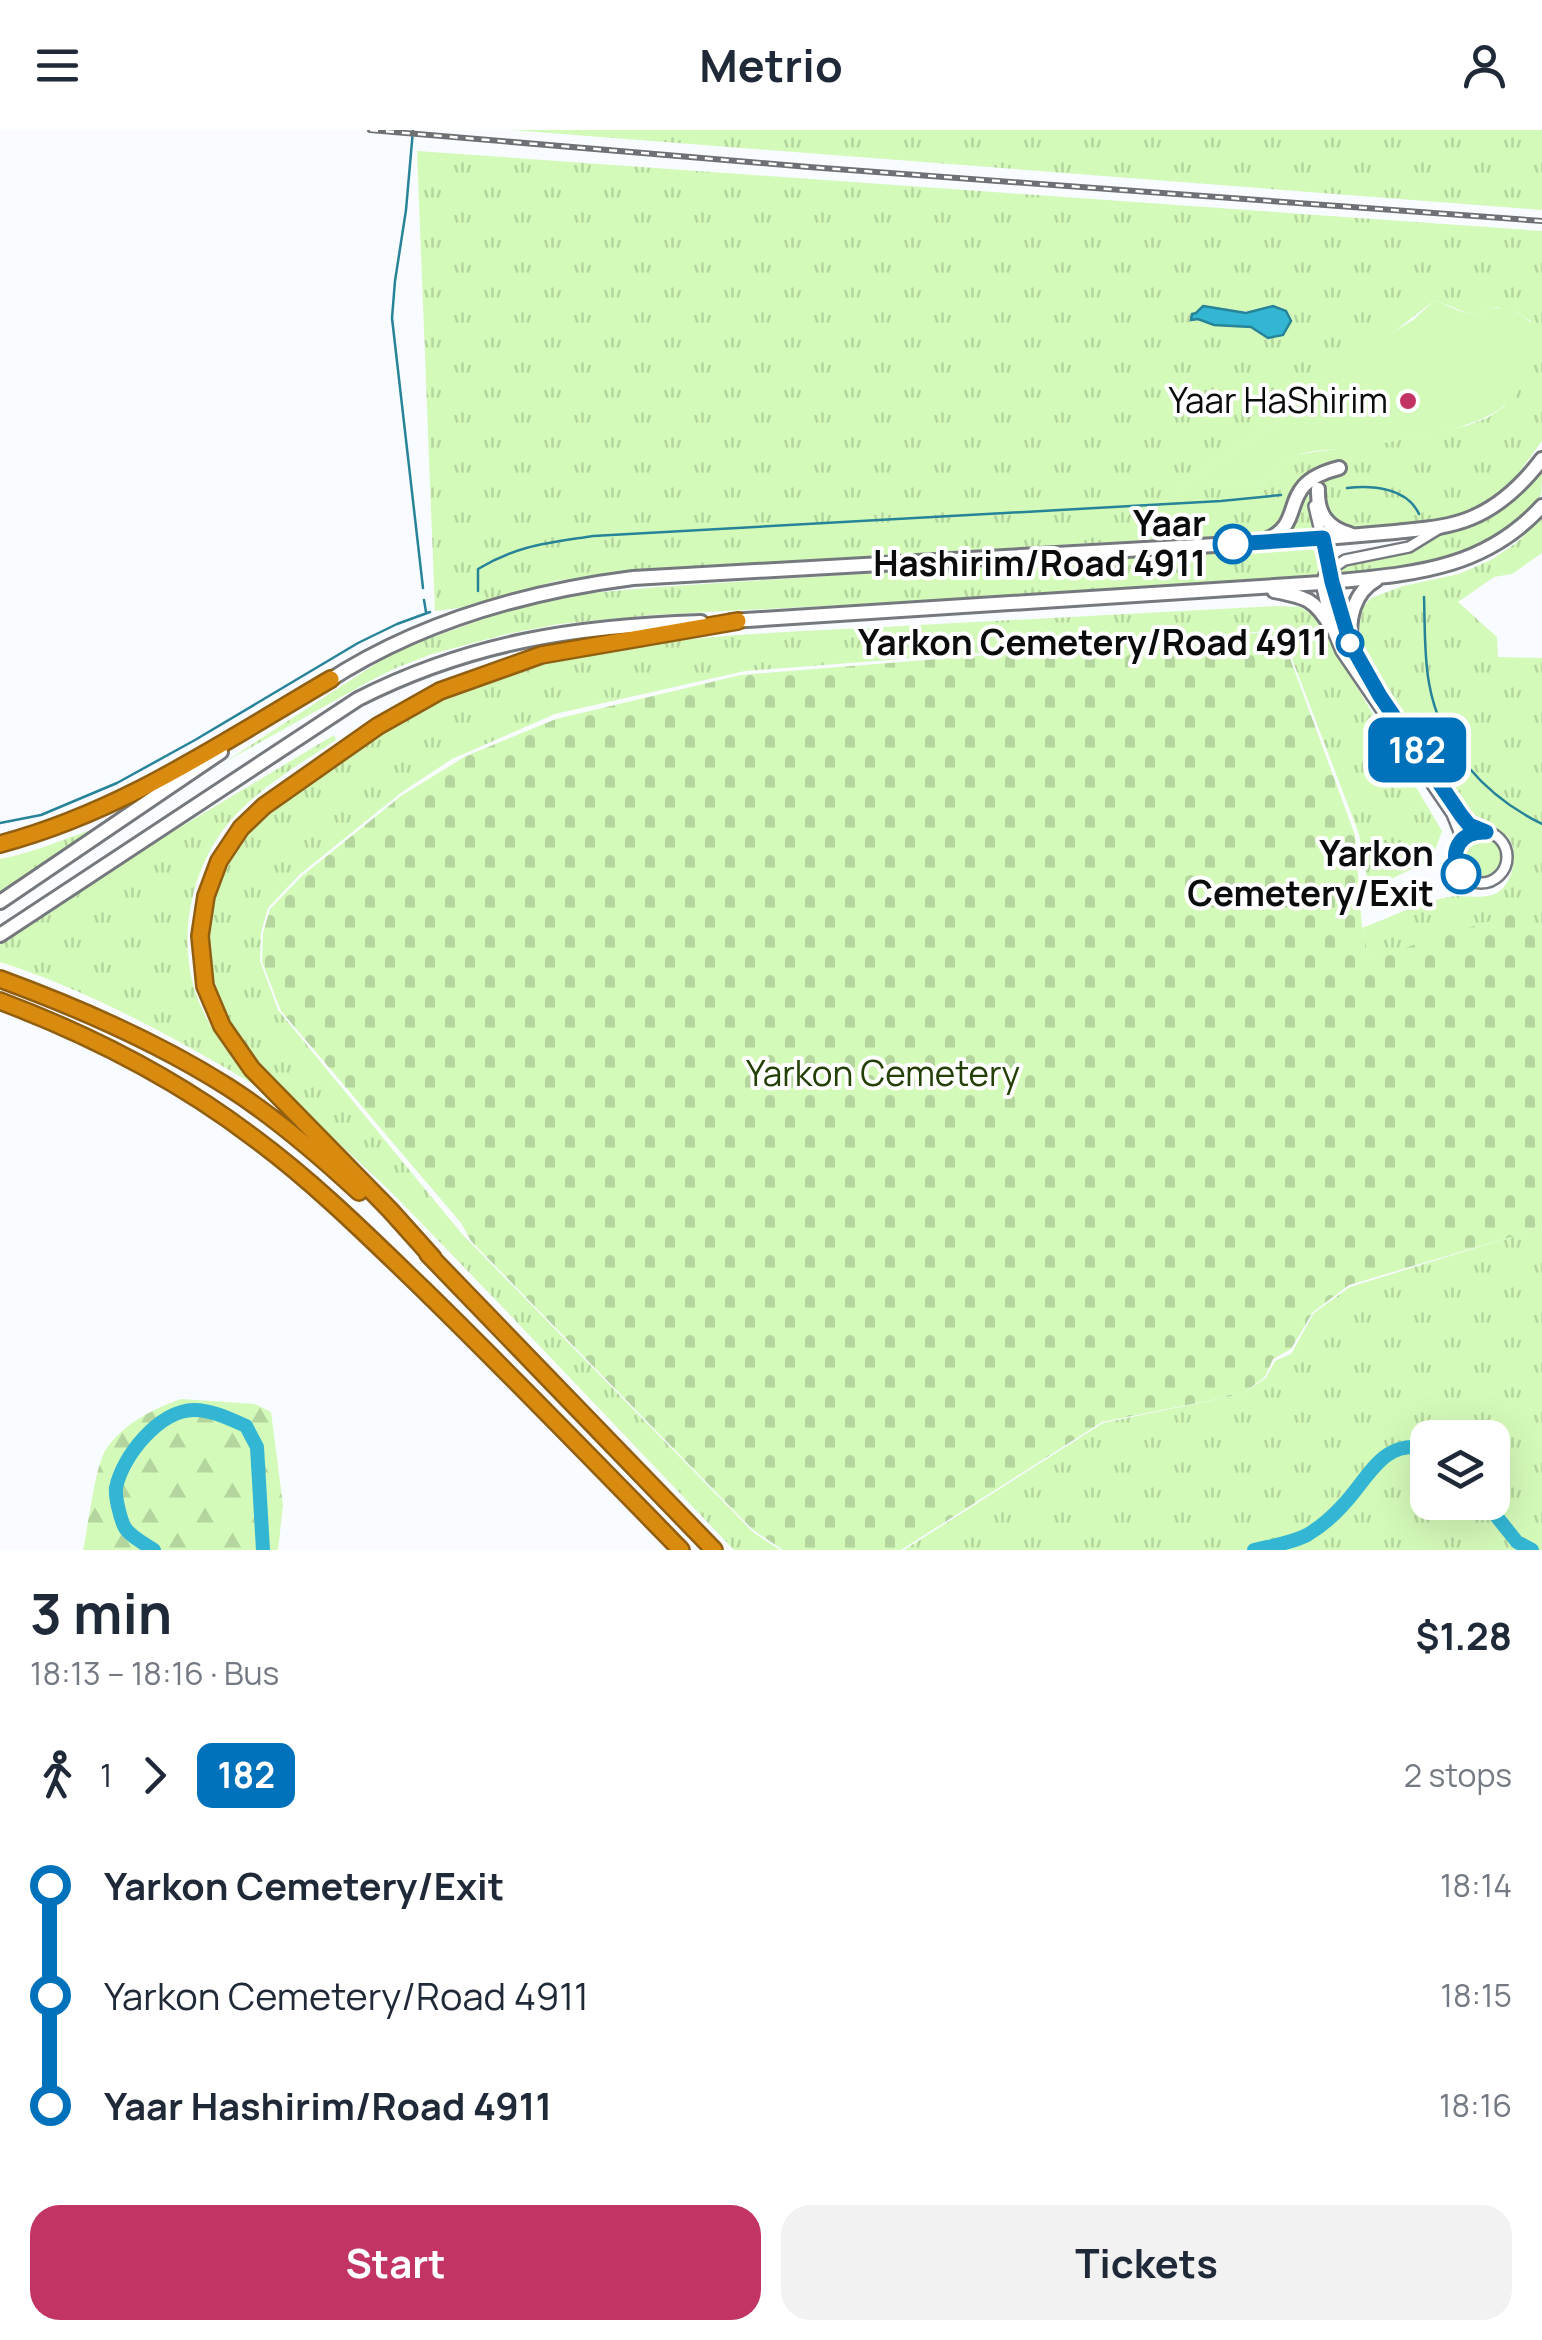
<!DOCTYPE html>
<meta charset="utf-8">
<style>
body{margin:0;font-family:Manrope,sans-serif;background:#f2f2f3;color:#1f2937;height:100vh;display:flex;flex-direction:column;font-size:38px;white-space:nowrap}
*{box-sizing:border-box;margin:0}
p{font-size:32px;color:#747a83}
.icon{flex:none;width:55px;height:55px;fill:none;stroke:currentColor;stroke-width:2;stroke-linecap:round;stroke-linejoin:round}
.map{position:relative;height:1420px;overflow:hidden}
.panel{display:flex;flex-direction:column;background:#fff;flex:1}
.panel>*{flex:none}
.badge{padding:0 20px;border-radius:15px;font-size:35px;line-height:65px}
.fabs{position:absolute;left:1410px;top:1290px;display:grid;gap:20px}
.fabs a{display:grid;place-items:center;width:100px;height:100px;border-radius:20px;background:#fff;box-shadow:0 10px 40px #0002;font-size:50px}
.map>.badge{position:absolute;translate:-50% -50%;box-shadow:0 0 0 5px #fff}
.legs{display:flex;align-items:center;gap:15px;height:110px;padding:0 30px;font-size:32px}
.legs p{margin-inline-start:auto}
.overview{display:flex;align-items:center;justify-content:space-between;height:170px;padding:0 30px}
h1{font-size:55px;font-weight:700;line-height:75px}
.button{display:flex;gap:20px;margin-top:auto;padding:20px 30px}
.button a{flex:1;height:115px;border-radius:30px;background:#c23464;color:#fff;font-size:40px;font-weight:700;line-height:115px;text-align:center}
.button a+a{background:#f2f2f3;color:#1f2937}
ul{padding:0 30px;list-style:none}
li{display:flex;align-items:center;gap:35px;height:110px;font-size:38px}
li i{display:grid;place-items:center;width:15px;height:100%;margin:0 12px;background:currentColor}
li i::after{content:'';width:25px;height:25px;margin:-12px;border:8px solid;border-radius:50%;background:#fff}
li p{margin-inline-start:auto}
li:first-child i{background:linear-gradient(#0000 50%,currentColor 0)}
li:last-child i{background:linear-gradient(currentColor 50%,#0000 0)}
header{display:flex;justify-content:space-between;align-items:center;height:130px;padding:0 30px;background:#fff;font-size:45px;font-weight:700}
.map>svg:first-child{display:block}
.grass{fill:url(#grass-tufts);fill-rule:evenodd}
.forest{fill:url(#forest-firs)}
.cemetery{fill:url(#cemetery-stones)}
.park{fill:#d4fab9}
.water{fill:#33b6d3;stroke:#278398;stroke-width:2.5}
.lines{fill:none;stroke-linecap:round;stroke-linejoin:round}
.stream{stroke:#278398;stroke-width:2.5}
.river{stroke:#33b6d3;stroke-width:14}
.minor-casing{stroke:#75797e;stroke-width:14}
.secondary-casing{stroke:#75797e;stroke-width:18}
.motorway-casing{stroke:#915f0f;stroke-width:20}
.minor{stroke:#fff;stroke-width:9}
.secondary{stroke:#fff;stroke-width:12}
.motorway{stroke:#d98b0f;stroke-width:15}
.rail-casing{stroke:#6e7073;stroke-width:6}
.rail{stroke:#fff;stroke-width:2.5;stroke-dasharray:8;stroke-linecap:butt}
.line-1-casing{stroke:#fff;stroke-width:22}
.line-1{stroke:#0072bc;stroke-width:15}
.poi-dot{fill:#c23464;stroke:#fff;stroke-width:4}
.stop-1-dot{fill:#fff;stroke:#0072bc;stroke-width:5}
.labels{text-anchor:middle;stroke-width:8;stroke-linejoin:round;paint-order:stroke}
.poi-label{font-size:35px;fill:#0a0c0e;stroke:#fff;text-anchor:end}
.stop-label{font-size:35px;font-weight:bold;fill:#0a0c0e;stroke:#fff;text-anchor:end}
.park-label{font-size:35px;fill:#244007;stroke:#fff}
</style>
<header><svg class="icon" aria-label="menu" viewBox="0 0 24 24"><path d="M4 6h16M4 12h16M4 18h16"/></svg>Metrio<svg class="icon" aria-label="person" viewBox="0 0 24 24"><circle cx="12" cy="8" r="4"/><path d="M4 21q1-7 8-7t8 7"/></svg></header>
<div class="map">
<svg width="1542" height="1420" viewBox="0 0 1542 1420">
<defs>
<pattern id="grass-tufts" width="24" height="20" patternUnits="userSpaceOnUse" patternTransform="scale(2.5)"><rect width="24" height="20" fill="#d4fab9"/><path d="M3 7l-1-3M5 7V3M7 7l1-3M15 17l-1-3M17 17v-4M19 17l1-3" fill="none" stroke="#b5d59e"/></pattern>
<pattern id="forest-firs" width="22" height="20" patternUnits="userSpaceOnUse" patternTransform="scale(2.5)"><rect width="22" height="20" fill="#d4fab9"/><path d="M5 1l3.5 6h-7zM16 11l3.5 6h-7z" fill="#b5d59e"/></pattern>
<pattern id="cemetery-stones" width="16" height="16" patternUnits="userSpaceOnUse" patternTransform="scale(2.5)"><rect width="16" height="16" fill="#d4fab9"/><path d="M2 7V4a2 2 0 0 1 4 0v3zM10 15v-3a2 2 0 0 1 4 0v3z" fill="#b5d59e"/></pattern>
</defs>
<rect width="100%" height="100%" fill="#f8fbff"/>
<!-- grass -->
<path class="grass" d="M511 0H1542V80Z
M417 21 1542 101V311L1514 349 1490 368 1463 384 1440 391 1242 408 1160 409 620 441 556 451 466 477 435 481ZM1435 170 1467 183 1477 184 1497 177 1518 183 1531 191 1505 276 1489 287 1469 295 1399 310 1294 325 1281 333 1264 354 1176 360 1281 289ZM1208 176 1228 181H1253L1291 191 1283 205 1268 208 1251 197 1214 195 1198 189 1191 190Z
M1542 341C1542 348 1542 359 1541 365 1537 373 1527 382 1520 388 1469 435 1401 440 1336 449L1332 441 1346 433 1436 405 1498 379 1518 365Z
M1542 389V423L1512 444 1494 447 1458 472 1497 507 1498 527 1542 528V795L1523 803 1516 784 1369 830 1362 798C1389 788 1416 774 1444 768 1473 761 1503 781 1513 736 1515 725 1514 715 1508 707L1475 685 1465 674 1438 632 1407 590 1364 520 1359 496 1363 477 1371 468 1403 456 1459 444 1491 430 1516 413Z
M1320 414 1325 437 1318 450 652 485 559 494 507 504 432 524 396 538 368 552 225 632 397 520 519 476 581 464 658 457Z
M1277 476 1300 477 1315 486 1442 701 1432 729 1369 760 1359 704 1281 500 745 541 555 584 452 629 402 662 299 745 268 778 261 803 260 831 278 880 462 1104 754 1403 780 1420H734C622 1303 511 1185 398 1069 341 1011 247 943 219 866 203 822 207 759 234 720 251 695 276 676 301 659 328 639 355 618 384 601 424 577 488 549 532 537 646 506 766 503 884 497 1015 490 1146 483 1277 476Z
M334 605 336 610C300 634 260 657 231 690 190 737 175 813 199 872 212 904 233 929 255 955 173 907 91 861 0 832V814L144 719Z
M93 699 0 762V729C33 723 61 710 93 699Z
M1542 1095V1420H904L1103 1293 1242 1264 1266 1248 1275 1231 1291 1224 1314 1183 1350 1157 1514 1106ZM1428 1308H1492V1372H1428Z"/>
<!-- forest -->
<path class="forest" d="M181 1269 255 1274 271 1282 283 1375 278 1420H83C88 1397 95 1338 105 1321 122 1294 153 1279 181 1269Z"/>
<!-- cemetery -->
<path class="cemetery" d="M1280 501 1355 705 1362 798 1369 829 1516 783 1524 802 1542 795V1095L1514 1106 1349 1155 1313 1182 1291 1219 1273 1229 1265 1247 1242 1264 1102 1292 901 1420H783L752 1399 471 1111 461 1093 281 881 262 832 263 803 270 779 302 746 401 666 466 626 556 589 741 545Z"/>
<!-- park -->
<path class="park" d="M1435 170C1447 175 1462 184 1475 184 1483 183 1491 177 1499 178 1517 179 1530 190 1541 203 1528 274 1496 290 1430 304 1404 309 1379 315 1353 318 1334 320 1309 319 1291 327 1280 332 1273 345 1264 354L1174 361 1281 289 1385 207 1413 190Z
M1459 728a22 22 0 1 1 44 0a22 22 0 1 1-44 0Z"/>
<!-- water -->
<path class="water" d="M1203 176 1246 183 1273 176 1286 181 1291 191 1283 205 1268 208 1251 197 1214 195 1198 189 1191 190 1192 184 1196 183Z"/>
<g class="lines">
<!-- stream -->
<path class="stream" d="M413 0 406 80 395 151 392 188 423 458
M1347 358C1373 355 1407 358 1419 384
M478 461V439C518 415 548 413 593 406L1221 371 1281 365
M1424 467C1425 496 1424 526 1429 553 1440 617 1485 666 1542 694
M424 470 426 482
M0 693 41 685 117 653 195 610 358 513 397 494 430 482"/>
<!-- river -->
<path class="river" d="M1485 1372 1517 1412 1532 1420
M154 1420C145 1414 129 1406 124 1396 120 1387 115 1367 116 1358 122 1326 160 1280 194 1280 212 1280 230 1289 246 1296L257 1317 263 1420
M1254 1420C1271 1416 1292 1413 1307 1405 1319 1398 1334 1385 1343 1375 1369 1348 1383 1307 1428 1319"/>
<defs>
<path id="minor" d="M1314 376 1332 452 1351 513 1380 566 1461 685 1469 695 1486 702
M1440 398 1409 417 1345 430 1325 443 1321 453 1331 497 1341 521 1452 684 1460 704 1457 715
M1455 727a26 26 0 1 1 52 0a26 26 0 1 1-52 0Z"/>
<path id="secondary" d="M1318 359C1317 383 1327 398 1350 404
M1268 409C1308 391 1275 354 1339 338
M1274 461C1305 467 1314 468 1331 497
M731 491 1321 453C1405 444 1481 443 1542 376
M1351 513C1348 489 1354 462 1376 450
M325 553C418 492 524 462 633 448L1233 414C1288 411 1342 407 1395 402 1421 399 1447 398 1471 388 1500 376 1523 354 1542 329
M0 772 221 622
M0 805 358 569C470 512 577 496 701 492"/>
<path id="motorway" d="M0 714C122 682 223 612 331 549
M0 849C79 878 157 912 228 957 275 987 318 1024 359 1062
M0 871C90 905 178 950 254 1008 315 1053 369 1107 424 1160 511 1245 596 1333 681 1420
M428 1124 714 1420
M433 1128 390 1080 252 939 222 896 205 856 200 806 206 766 219 731 241 698 264 676 378 596 440 561 541 525 738 491"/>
</defs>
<!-- minor casing -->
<use href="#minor" class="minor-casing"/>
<!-- secondary casing -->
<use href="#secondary" class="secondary-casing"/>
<!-- motorway casing -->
<use href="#motorway" class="motorway-casing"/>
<!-- minor -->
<use href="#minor" class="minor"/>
<!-- secondary -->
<use href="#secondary" class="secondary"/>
<!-- motorway -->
<use href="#motorway" class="motorway"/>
<defs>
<path id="rail" d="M370 0 809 37 1542 91"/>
</defs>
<!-- rail casing -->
<use href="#rail" class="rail-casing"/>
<!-- rail -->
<use href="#rail" class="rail"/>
</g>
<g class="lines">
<defs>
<path id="line-1" d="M1233 414 1323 408 1332 452 1350 513 1380 566 1461 685 1469 695 1486 702C1460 701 1448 721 1461 744"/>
</defs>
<!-- line-1 casing -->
<use href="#line-1" class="line-1-casing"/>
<!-- line-1 -->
<use href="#line-1" class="line-1"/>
</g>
<!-- markers -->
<circle class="poi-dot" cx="1408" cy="271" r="10"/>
<g class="stop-1-dot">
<circle cx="1233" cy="414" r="18"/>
<circle cx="1350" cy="513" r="12"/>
<circle cx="1461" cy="744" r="18"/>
</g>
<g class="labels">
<!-- poi labels -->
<g class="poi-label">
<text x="1388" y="283">Yaar HaShirim</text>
</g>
<!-- stop labels -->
<g class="stop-label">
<text x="1206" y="406">Yaar<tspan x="1206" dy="40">Hashirim/Road 4911</tspan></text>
<text x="1328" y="525">Yarkon Cemetery/Road 4911</text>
<text x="1434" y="736">Yarkon<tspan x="1434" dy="40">Cemetery/Exit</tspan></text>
</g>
<!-- park labels -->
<g class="park-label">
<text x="883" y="956">Yarkon Cemetery</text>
</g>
</g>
</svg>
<div class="fabs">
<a><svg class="icon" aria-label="layers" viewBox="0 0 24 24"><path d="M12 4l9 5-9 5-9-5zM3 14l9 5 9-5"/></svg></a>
</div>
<b class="badge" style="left:1417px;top:620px;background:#0072bc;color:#fff">182</b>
</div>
<section class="panel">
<div class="overview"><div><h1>3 min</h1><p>18:13 – 18:16 · Bus</p></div><b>$1.28</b></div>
<div class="legs"><svg class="icon" aria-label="walk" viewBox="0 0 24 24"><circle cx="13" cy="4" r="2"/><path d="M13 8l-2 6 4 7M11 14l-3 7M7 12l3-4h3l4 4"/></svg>1<svg class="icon" aria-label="forward" viewBox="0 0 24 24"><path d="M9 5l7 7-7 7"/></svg><b class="badge" style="background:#0072bc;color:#fff">182</b><p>2 stops</p></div>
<ul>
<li><i style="color:#0072bc"></i><b>Yarkon Cemetery/Exit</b><p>18:14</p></li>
<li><i style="color:#0072bc"></i><span>Yarkon Cemetery/Road 4911</span><p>18:15</p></li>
<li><i style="color:#0072bc"></i><b>Yaar Hashirim/Road 4911</b><p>18:16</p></li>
</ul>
<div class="button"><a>Start</a><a>Tickets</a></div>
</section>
